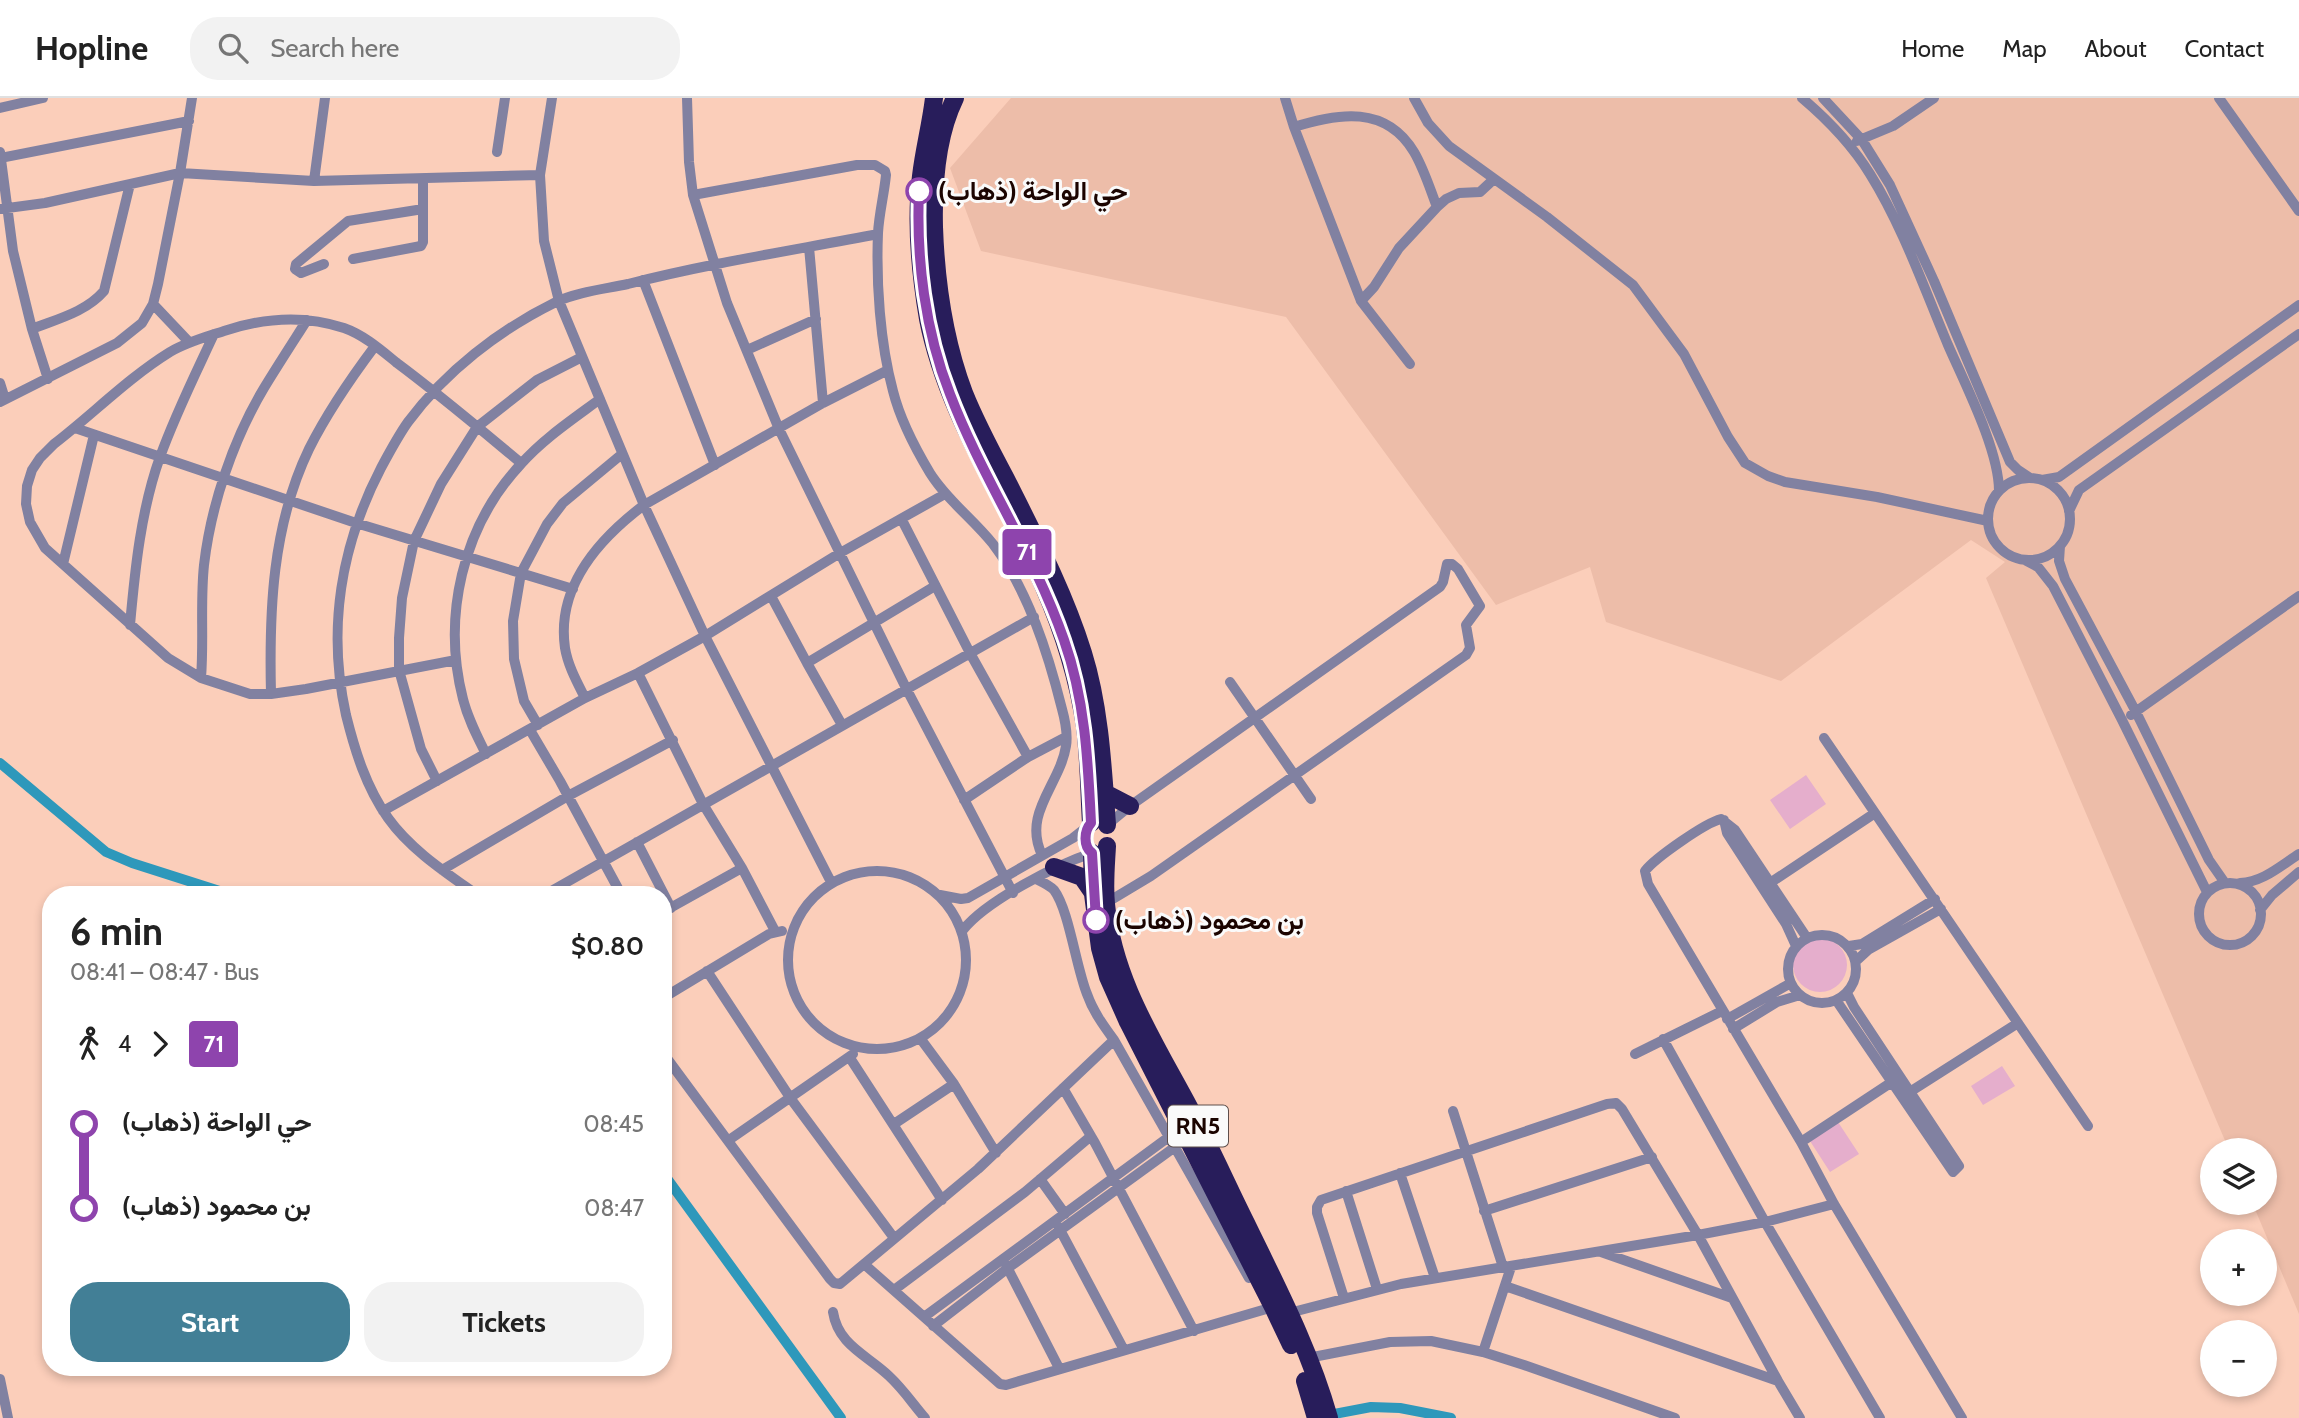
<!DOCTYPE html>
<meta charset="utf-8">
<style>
body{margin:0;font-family:Cabin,Vazirmatn,sans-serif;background:#f2f2f2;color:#222;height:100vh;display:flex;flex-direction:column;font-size:26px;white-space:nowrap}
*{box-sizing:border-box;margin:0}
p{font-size:23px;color:#767676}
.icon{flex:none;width:38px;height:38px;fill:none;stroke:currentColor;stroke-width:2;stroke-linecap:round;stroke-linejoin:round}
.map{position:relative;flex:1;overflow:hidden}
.sheet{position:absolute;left:42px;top:788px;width:630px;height:490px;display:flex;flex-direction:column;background:#fff;border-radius:28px;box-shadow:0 4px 10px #0003}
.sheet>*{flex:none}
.badge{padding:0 14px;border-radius:5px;font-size:24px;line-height:46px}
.buttons{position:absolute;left:2200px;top:1040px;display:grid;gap:14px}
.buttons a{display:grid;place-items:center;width:77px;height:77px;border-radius:50%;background:#fff;box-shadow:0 4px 10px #0003;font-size:35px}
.map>.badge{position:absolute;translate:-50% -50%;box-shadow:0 0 0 4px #fff}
.legs{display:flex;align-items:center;gap:10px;height:77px;padding:0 28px;font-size:23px}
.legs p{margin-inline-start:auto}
.summary{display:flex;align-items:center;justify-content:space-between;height:119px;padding:0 28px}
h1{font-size:38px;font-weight:800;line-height:52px}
.action{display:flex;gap:14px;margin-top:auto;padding:14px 28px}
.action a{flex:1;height:80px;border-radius:28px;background:#427f96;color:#fff;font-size:28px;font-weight:800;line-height:80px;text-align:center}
.action a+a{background:#f2f2f2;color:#222}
ul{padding:0 28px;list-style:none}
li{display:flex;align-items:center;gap:24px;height:84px;font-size:26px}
li i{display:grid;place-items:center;width:10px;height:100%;margin:0 9px;background:currentColor}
li i::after{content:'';width:18px;height:18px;margin:-9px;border:5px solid;border-radius:50%;background:#fff}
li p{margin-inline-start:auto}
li:first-child i{background:linear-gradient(#0000 50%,currentColor 0)}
li:last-child i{background:linear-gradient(currentColor 50%,#0000 0)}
header{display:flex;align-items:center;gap:42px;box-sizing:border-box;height:98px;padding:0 35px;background:#fff;border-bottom:2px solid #e0e0e0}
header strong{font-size:33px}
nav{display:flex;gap:38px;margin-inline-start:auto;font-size:24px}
.search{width:490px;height:63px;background:#f2f2f2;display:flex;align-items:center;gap:18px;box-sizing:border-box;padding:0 24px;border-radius:28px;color:#767676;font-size:26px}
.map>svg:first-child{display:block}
.built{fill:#edbda9}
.green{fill:#e5aecc}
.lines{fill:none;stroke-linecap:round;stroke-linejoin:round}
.canal{stroke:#2e98bb;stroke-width:10}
.minor{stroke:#8181a1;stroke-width:10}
.highway{stroke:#281d5b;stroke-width:18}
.line-1-casing{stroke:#fff;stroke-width:16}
.line-1{stroke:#8e44ad;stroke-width:10}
.stop-1-dot{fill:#fff;stroke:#8e44ad;stroke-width:3.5}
.labels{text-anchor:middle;stroke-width:6;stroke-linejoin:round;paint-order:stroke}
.shield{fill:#fafafa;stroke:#5e4e4b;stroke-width:2}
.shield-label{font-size:24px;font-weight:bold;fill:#1b0400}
.stop-label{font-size:26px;font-weight:bold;fill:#1b0400;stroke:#fafafa;text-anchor:start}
</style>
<header>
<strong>Hopline</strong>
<div class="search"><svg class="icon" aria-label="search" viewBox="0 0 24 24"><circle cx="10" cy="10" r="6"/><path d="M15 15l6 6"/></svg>Search here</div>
<nav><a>Home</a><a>Map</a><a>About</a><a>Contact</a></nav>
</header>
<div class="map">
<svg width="2299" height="1320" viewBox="0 0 2299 1320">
<rect width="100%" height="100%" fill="#fbceba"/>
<!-- built -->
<path class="built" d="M1011 0H2299V1216L2252 1104H2264V1052H2229L1986 480 2005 464 1971 442 1781 583 1606 524 1590 469 1496 507 1286 219 981 153 950 70Z"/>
<!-- green -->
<path class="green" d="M1806 677 1826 706 1790 731 1770 702Z
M1793 867a27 27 0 1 1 54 0a27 27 0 1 1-54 0Z
M2002 968 2015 988 1983 1007 1971 988Z
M1838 1024 1859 1056 1830 1074 1810 1043Z"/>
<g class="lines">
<!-- canal -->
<path class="canal" d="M0 665 106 754 132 765 229 796
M663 1075 841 1320
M1324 1318 1371 1309 1400 1310 1451 1320"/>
<!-- minor -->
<path class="minor" d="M552 0 540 77 544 143 559 203 644 407 705 538 831 784
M687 0 689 64 693 97 727 205 779 331 906 590 1013 795
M1285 0 1294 29 1361 203
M1414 0 1428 25 1449 48 1547 119 1633 187 1684 256 1728 339 1745 365 1768 378 1785 384 1877 399 1988 423
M1802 0C1828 22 1852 47 1870 76 1903 129 1924 190 1948 247 1965 286 1999 352 1999 393
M1823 0 1862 42 1890 87 1934 183 2010 364 2018 372 2030 380
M2219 0 2299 113
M0 10 43 0
M1294 29C1338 15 1386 7 1414 54 1424 71 1430 91 1437 109
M1857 43 1893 28 1934 0
M0 54 13 153 32 231 48 281
M497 54 505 0
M0 60 189 23
M314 83 325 0
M693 97 857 67H875L885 73 886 77C884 97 879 116 878 135 876 184 880 245 893 293 900 321 915 350 930 375 947 402 973 421 993 446 1028 492 1048 555 1062 611 1065 622 1068 636 1066 648 1060 687 1022 715 1042 757
M0 111 45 105 180 75 314 83 540 77
M809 149 823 305
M353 161 421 148 423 144V81
M324 166 301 175 295 171 296 166 348 123 423 111
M643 182 715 367
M153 206 189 244
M32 231C57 221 86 214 104 193L130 86
M747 252 816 221
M1410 266 1361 203 1374 189 1399 150 1437 109 1446 101 1459 95 1480 94 1494 81
M0 285 5 301
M0 304 117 245 142 225 153 206 158 186 180 75 192 0
M75 330 356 425 573 491
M1988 421a41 41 0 1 1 82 0a41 41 0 1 1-82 0Z
M2042 382 2059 379 2299 207
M2069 413 2079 392 2299 236
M902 422 970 555 1028 659
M2060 448 2059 463 2065 481 2136 614 2209 762 2225 785
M2025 462 2038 469 2053 488 2122 622 2207 794
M63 466 94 337
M771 498 807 565 935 488
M130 527C135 471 141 412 160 359 175 317 195 277 214 236
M456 562 306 591 271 596H250L201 580 168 560 45 450 30 424 26 406 27 388 32 372 40 360 54 346C93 316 128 280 170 254 187 244 206 239 224 233 263 220 305 217 344 230 364 237 381 252 397 265 440 297 480 331 521 365
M807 565 842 627
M638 575 703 706 742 770 775 833
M201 580C204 542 200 505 204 467 211 407 233 342 264 290 278 267 293 244 307 222
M1230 584 1311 701
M271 596C269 513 272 428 309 351 327 315 351 280 375 248
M585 600C577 584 568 568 565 550 556 488 599 441 644 407L823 305 888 272
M2131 617 2299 498
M538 627 524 603 514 561 513 523 521 475 547 426 563 405 622 356
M530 632 560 683 621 796
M1824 640 2088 1028
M486 656C477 638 468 621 463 601 442 519 462 429 521 366 543 341 573 321 600 301
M437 683 421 651 399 572V540L402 500 414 443 441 386 477 329 537 282 582 259
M964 702 1028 659 1066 639
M383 713 585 600 638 575 705 538 840 455 945 396
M1724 722 1727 735 1786 826 1796 848
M637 744 671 810
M442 772 568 698 673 642
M788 862a89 89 0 1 1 178 0a89 89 0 1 1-178 0Z
M1770 785 1875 715
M2240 785C2263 784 2280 768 2299 756
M2199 816a31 31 0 1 1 62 0a31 31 0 1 1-62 0Z
M476 796C445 774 410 751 388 720 366 689 355 653 346 617 327 531 341 447 381 370 389 355 398 338 408 324 446 273 499 232 556 204 577 194 605 191 628 186 710 165 795 152 878 136
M546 796 1034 519
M940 797 961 801 968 800 1073 740 1087 729
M1106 805 1151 778 1466 557 1470 550 1466 527 1480 508 1458 471 1452 466H1447L1443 484 1440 489 1130 708 1107 727
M2260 812 2272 797 2299 774
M663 814 742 770
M963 832C986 803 1056 767 1092 755
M1788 871a34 34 0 1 1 68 0a34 34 0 1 1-68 0Z
M1807 840 1735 732 1721 721C1705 725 1655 760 1645 773L1648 786 1801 1044 1834 1106 1962 1320
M1849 848 1862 846 1935 801
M1856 863 1868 852 1941 811
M707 873 791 1001 894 1140
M663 900 769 836 782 833
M1836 902 1953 1074 1959 1068 1854 909 1847 895
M1727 921 1791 885
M1733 931 1777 904 1800 897
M920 940 954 986 996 1055
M1663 941 1765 1124 1880 1320
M1114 942 1249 1180
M663 955 830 1181 834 1185 840 1186 978 1071 1114 942C1103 927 1093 913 1087 896 1076 869 1069 812 1054 792 1049 787 1042 784 1036 781
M1635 956 1722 913
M850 960 942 1102
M1063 990 1095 1045 1194 1233
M1905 997 2018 925
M1453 1013 1503 1169
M894 1026 954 986
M729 1042 853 956
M1801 1044 1898 980
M1400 1075 1435 1180
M1040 1081 1065 1116
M1346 1093 1377 1191
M1484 1113 1652 1059
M1058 1128 1124 1252
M1601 1154 1732 1200
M864 1166 1000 1286 1006 1287 1273 1209
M1006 1167 1059 1270
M1505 1188 1778 1283
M894 1192 1025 1094 1091 1038
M1344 1200 1317 1115V1109L1321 1102 1607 1006 1616 1005 1622 1011 1698 1137 1778 1283 1800 1320
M833 1214C838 1247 867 1257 889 1278 903 1291 913 1306 925 1320
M1289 1215 1401 1186 1698 1137 1765 1124 1834 1106
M924 1219 1181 1030
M933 1228 1008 1170 1186 1041
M1483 1254 1511 1169
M1308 1260 1390 1244 1431 1243 1483 1254 1524 1267 1675 1320
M0 1281 8 1320"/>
<!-- highway -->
<path class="highway" d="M934 0C931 26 924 52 921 78 915 126 920 174 928 221 947 318 1005 398 1043 487 1063 533 1078 580 1085 629 1089 661 1089 693 1091 725
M955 0C936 39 933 87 934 129 936 186 944 242 964 295 976 325 991 353 1006 381 1034 437 1064 494 1083 555 1100 609 1103 671 1107 727
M1103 694 1130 708
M1107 748C1106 767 1104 787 1106 806 1113 882 1155 945 1190 1011 1210 1048 1227 1087 1246 1125 1277 1189 1310 1252 1329 1320
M1092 755 1093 796 1100 850 1108 879 1128 924 1273 1209 1291 1247
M1054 769 1082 779 1093 795
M1305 1283 1316 1320"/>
</g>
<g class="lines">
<defs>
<path id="line-1" d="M919 93C916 160 925 233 950 296 982 380 1034 455 1064 542 1085 601 1088 662 1091 725 1084 733 1083 748 1092 755L1096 822"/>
</defs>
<!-- line-1 casing -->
<use href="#line-1" class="line-1-casing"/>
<!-- line-1 -->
<use href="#line-1" class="line-1"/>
</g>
<!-- markers -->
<g class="stop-1-dot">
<circle cx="919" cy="93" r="12"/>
<circle cx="1096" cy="822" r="12"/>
</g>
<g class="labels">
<!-- shield labels -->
<rect class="shield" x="1168" y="1007.5" width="60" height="41" rx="5"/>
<g class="shield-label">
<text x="1198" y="1036">RN5</text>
</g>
<!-- stop labels -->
<g class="stop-label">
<text x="938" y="102">حي الواحة (ذهاب)</text>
<text x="1115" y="831">بن محمود (ذهاب)</text>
</g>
</g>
</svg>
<div class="buttons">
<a><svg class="icon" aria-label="layers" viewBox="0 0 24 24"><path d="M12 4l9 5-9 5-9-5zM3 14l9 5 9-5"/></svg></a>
<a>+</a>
<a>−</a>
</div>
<b class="badge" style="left:1027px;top:454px;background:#8e44ad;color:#fff">71</b>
<section class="sheet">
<div class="summary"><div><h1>6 min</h1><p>08:41 – 08:47 · Bus</p></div><b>$0.80</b></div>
<div class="legs"><svg class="icon" aria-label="walk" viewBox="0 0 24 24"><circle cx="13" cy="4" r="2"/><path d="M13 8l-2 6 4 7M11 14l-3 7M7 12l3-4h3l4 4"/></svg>4<svg class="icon" aria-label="forward" viewBox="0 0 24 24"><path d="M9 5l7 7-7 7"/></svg><b class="badge" style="background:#8e44ad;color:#fff">71</b></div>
<ul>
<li><i style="color:#8e44ad"></i><b>حي الواحة (ذهاب)</b><p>08:45</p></li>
<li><i style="color:#8e44ad"></i><b>بن محمود (ذهاب)</b><p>08:47</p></li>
</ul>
<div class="action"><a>Start</a><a>Tickets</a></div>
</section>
</div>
